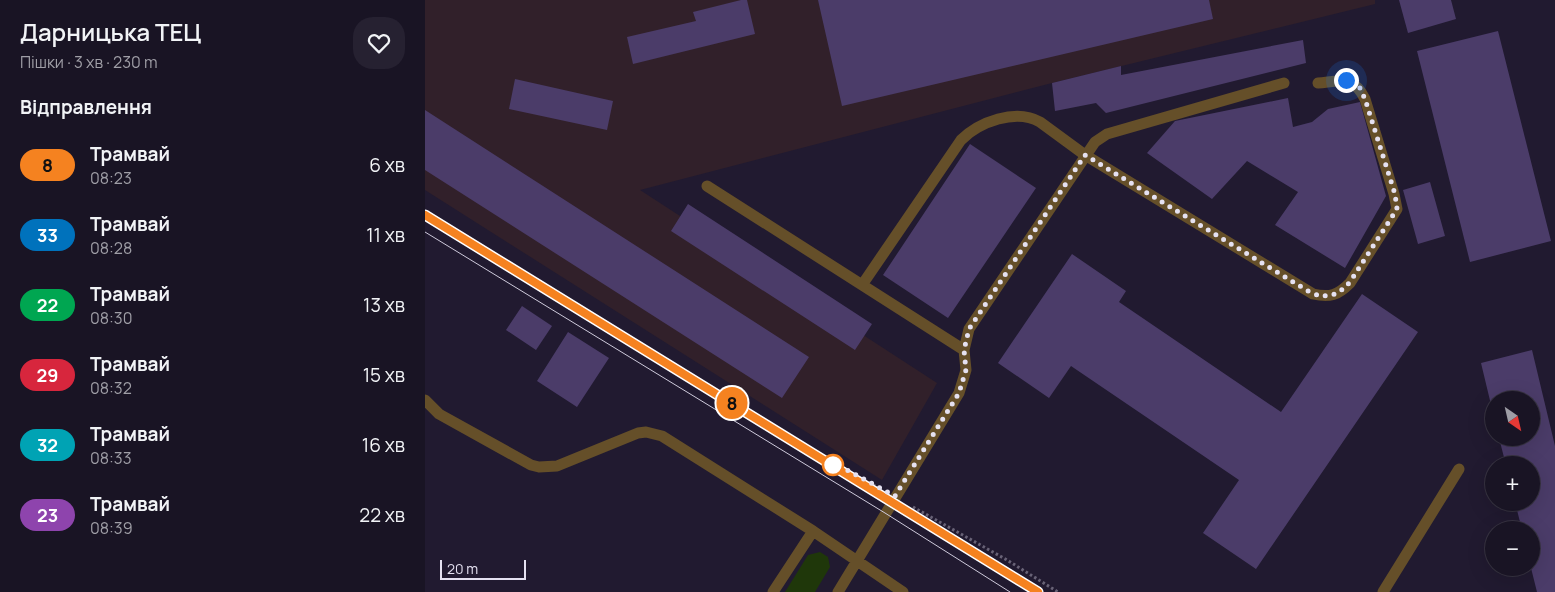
<!DOCTYPE html>
<html lang="uk">
<meta charset="utf-8">
<style>
body{margin:0;font-family:Manrope,sans-serif;background:#262131;color:#f1f3f6;height:100vh;display:flex;flex-direction:column;font-size:19px;white-space:nowrap}
*{box-sizing:border-box;margin:0}
p{font-size:16px;color:#9f9ea6}
.icon{flex:none;width:28px;height:28px;fill:none;stroke:currentColor;stroke-width:2;stroke-linecap:round;stroke-linejoin:round}
.map{position:relative;flex:1;overflow:hidden}
.side{display:flex;flex-direction:column;background:#191424;width:425px}
.side>*{flex:none}
.badge{padding:0 10px;border-radius:16px;font-size:18px;line-height:32px}
.needle{width:32px;rotate:146deg}
.buttons{position:absolute;left:1060px;top:391px;display:grid;gap:10px}
.buttons a{display:grid;place-items:center;width:55px;height:55px;border-radius:50%;background:#191424;box-shadow:0 5px 20px #0002,0 0 0 1px #373341;font-size:25px}
.scale{position:absolute;left:15px;bottom:12px;width:86px;box-sizing:border-box;padding-left:5px;border:2px solid #e5e1f1;border-top:0;font-size:14px;line-height:18px;white-space:nowrap;color:#e5e1f1;-webkit-text-stroke:4px #211a30;paint-order:stroke}
.you{position:absolute;width:25px;height:25px;margin:-12px;border:4px solid #fff;border-radius:50%;background:#1a73e8;box-shadow:0 0 0 8px #1a73e833}
.map>.badge{position:absolute;translate:-50% -50%;box-shadow:0 0 0 2px #fff}
h2{padding:0 20px;font-size:19px;line-height:45px}
.round{display:grid;place-items:center;flex:none;width:52px;height:52px;border-radius:20px;background:#262131}
.headline{display:flex;align-items:center;justify-content:space-between;height:85px;padding:0 20px}
h1{font-size:24px;font-weight:600;line-height:38px}
ul{padding:0;list-style:none}
li{display:flex;align-items:center;gap:15px;height:70px;padding:0 20px}
li div{flex:1}
li b{display:block;font-size:19px}
li em{font-style:normal}
li .badge{min-width:55px;font-weight:700;text-align:center}
main{display:flex;flex:1;min-height:0}
.map>svg:first-child{display:block}
.industrial{fill:#31202a}
.green{fill:#1f370a}
.building{fill:#4b3c69}
.lines{fill:none;stroke-linecap:round;stroke-linejoin:round}
.path{stroke:#686276;stroke-width:3;stroke-dasharray:2.5 2.5;stroke-linecap:butt}
.lane{stroke:#654f29;stroke-width:11}
.tram{stroke:#cecadb;stroke-width:1}
.line-casing{stroke:#fff;stroke-width:11}
.line{stroke:#f58220;stroke-width:8}
.walk{stroke:#e5e1f1;stroke-width:5;stroke-dasharray:0 9}
.stop-dot{fill:#fff;stroke:#f58220;stroke-width:2.5}
</style>
<main>
<section class="side">
<div class="headline"><div><h1>Дарницька ТЕЦ</h1><p>Пішки · 3 хв · 230 m</p></div><a class="round"><svg class="icon" aria-label="heart" viewBox="0 0 24 24"><path d="M12 20l-8-8c-3-5 5-10 8-4 3-6 11-1 8 4z"/></svg></a></div>
<h2>Відправлення</h2>
<ul>
<li><span class="badge" style="background:#f58220;color:#111">8</span><div><b>Трамвай</b><p>08:23</p></div><em>6 хв</em></li>
<li><span class="badge" style="background:#0072bc;color:#fff">33</span><div><b>Трамвай</b><p>08:28</p></div><em>11 хв</em></li>
<li><span class="badge" style="background:#00a651;color:#fff">22</span><div><b>Трамвай</b><p>08:30</p></div><em>13 хв</em></li>
<li><span class="badge" style="background:#d7263d;color:#fff">29</span><div><b>Трамвай</b><p>08:32</p></div><em>15 хв</em></li>
<li><span class="badge" style="background:#00a3b4;color:#fff">32</span><div><b>Трамвай</b><p>08:33</p></div><em>16 хв</em></li>
<li><span class="badge" style="background:#8e44ad;color:#fff">23</span><div><b>Трамвай</b><p>08:39</p></div><em>22 хв</em></li>
</ul>
</section>
<div class="map">
<svg width="1130" height="592" viewBox="0 0 1130 592">
<rect width="100%" height="100%" fill="#211a30"/>
<!-- industrial -->
<path class="industrial" d="M0 0H950V4L627 83 215 190 512 383 457 480 0 190Z"/>
<!-- green -->
<path class="green" d="M395 552 403 557 405 567 390 592H360L383 555Z"/>
<!-- building -->
<path class="building" d="M316 0H322L330 34 208 64 202 37 271 21 268 12Z
M393 0H784L788 19 417 106Z
M974 0H1026L1031 19 983 33Z
M1073 31 1126 241 1045 262 992 51Z
M878 40 881 63 681 113 671 103 630 111 627 83 696 66V75Z
M90 79 188 101 182 130 84 109Z
M863 98 868 127 887 122 903 109 935 102 961 196 920 268 850 225 873 192 822 161 787 199 722 153 750 121Z
M0 110 384 357 357 398 0 170Z
M545 144 611 188 523 318 458 275Z
M1005 182 1020 236 993 244 978 190Z
M263 204 447 324 430 350 246 231Z
M647 254 701 291 694 302 856 412 937 294 993 332 831 569 778 533 814 480 646 366 624 398 573 363Z
M97 306 127 326 111 350 81 330Z
M143 332 184 358 152 407 112 381Z
M1107 350 1130 446V592H1112L1106 568V530H1097L1090 502H1106V465H1081L1074 438H1106V400H1069L1068 413 1056 363Z"/>
<g class="lines">
<!-- path -->
<path class="path" d="M0 211 424 472 454 488
M488 507 582 560 633 592"/>
<!-- lane -->
<path class="lane" d="M282 186 539 350
M437 285 536 140C554 122 591 108 615 122L660 155 888 294C905 298 913 295 925 283L972 209 969 194 940 99C928 75 916 81 893 83
M0 400 14 414 106 465 114 467 132 466 213 433 221 432 237 436 388 531
M348 592 388 531 478 592
M413 592 534 393 541 370 539 350 544 329 670 142 682 134 859 83
M958 592 1034 469"/>
<!-- tram -->
<path class="tram" d="M0 215 613 592
M0 232 460 513 585 592"/>
</g>
<g class="lines">
<defs>
<path id="line" d="M0 215 613 592"/>
</defs>
<!-- line casing -->
<use href="#line" class="line-casing"/>
<!-- line -->
<use href="#line" class="line"/>
<!-- walk -->
<path class="walk" d="M408 465 409 463 470 496 534 393 541 370 539 350 544 329 660 155 888 294C905 298 913 295 925 282L972 209 970 194 940 99 934 86 921 80"/>
</g>
<!-- markers -->
<circle class="stop-dot" cx="408" cy="465" r="10"/>
</svg>
<div class="buttons">
<a><svg class="needle" viewBox="-14 -14 28 28"><path d="M0-13l5 13h-10z" fill="#e53935"/><path d="M0 13l5-13h-10z" fill="#9f9ea6"/></svg></a>
<a>+</a>
<a>−</a>
</div>
<div class="scale">20 m</div>
<div class="you" style="left:921px;top:80px"></div>
<b class="badge" style="left:307px;top:403px;background:#f58220;color:#111">8</b>
</div>
</main>
